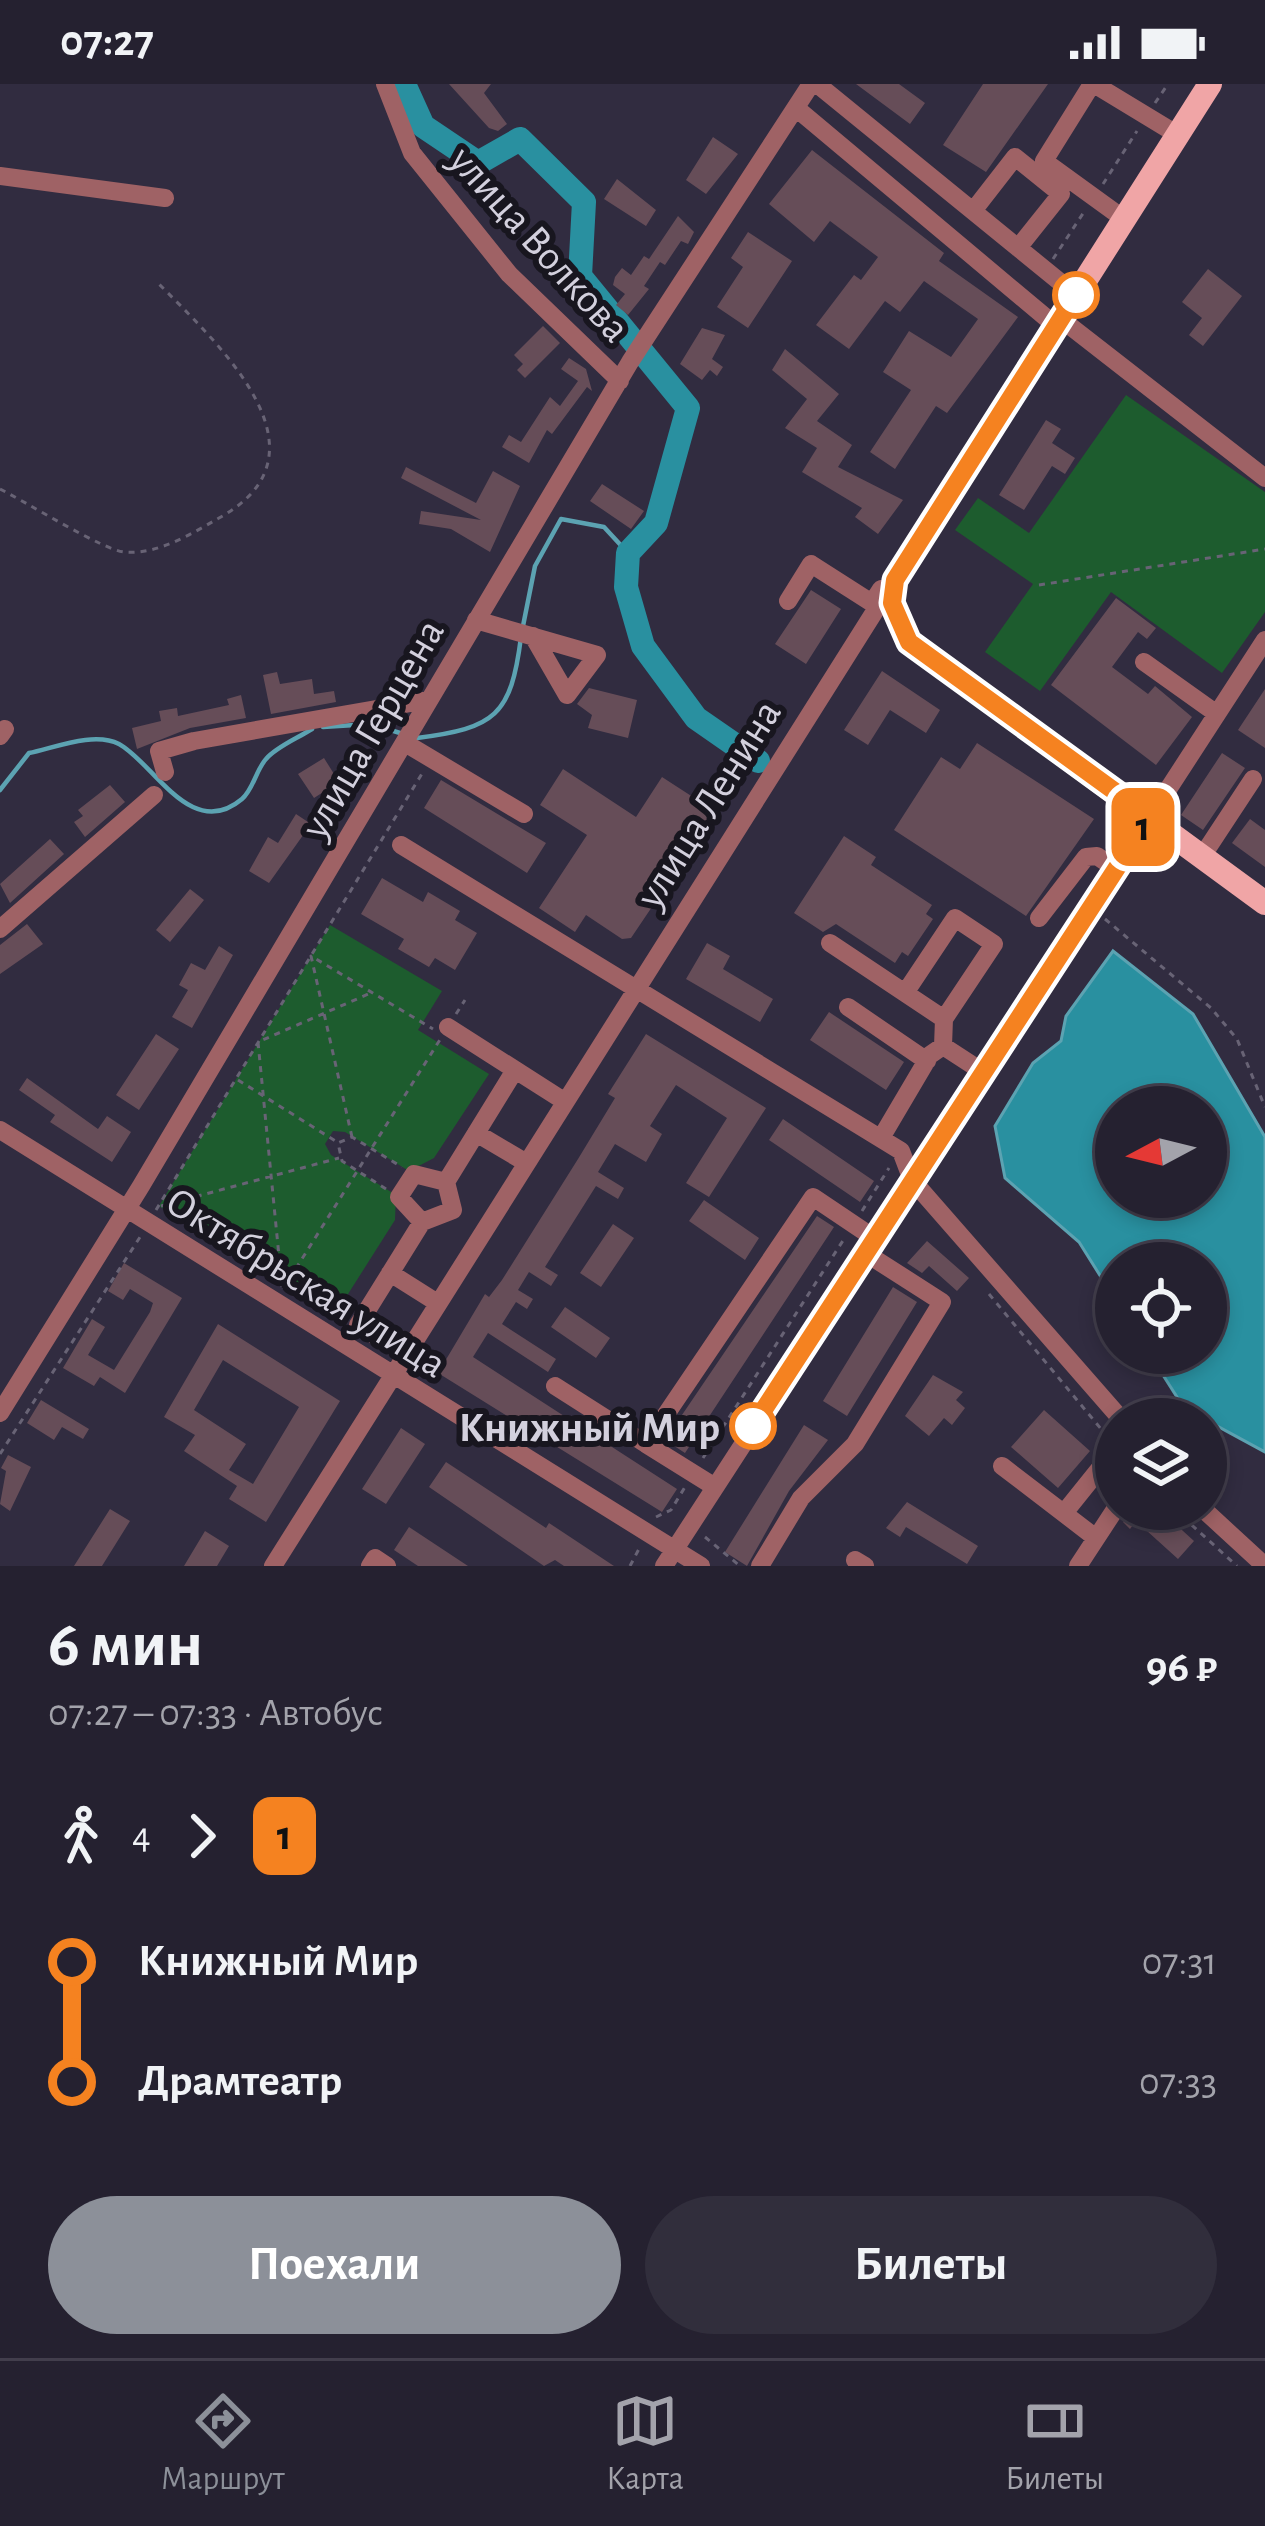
<!DOCTYPE html>
<html lang="ru">
<meta charset="utf-8">
<style>
body{margin:0;font-family:"Alegreya Sans",sans-serif;background:#312e3c;color:#f1f3f6;height:100vh;display:flex;flex-direction:column;font-size:45px;white-space:nowrap}
*{box-sizing:border-box;margin:0}
p{font-size:39px;color:#a3a3ab}
.icon{flex:none;width:66px;height:66px;fill:none;stroke:currentColor;stroke-width:2;stroke-linecap:round;stroke-linejoin:round}
.map{position:relative;height:1482px;overflow:hidden}
.side{display:flex;flex-direction:column;background:#252130;flex:1}
.side>*{flex:none}
.badge{padding:0 24px;border-radius:18px;font-size:42px;line-height:78px}
.needle{width:78px;rotate:263deg}
.buttons{position:absolute;left:1095px;top:1002px;display:grid;gap:24px}
.buttons a{display:grid;place-items:center;width:132px;height:132px;border-radius:50%;background:#252130;box-shadow:0 6px 18px #0003,0 0 0 3px #423e4c;font-size:60px}
.map>.badge{position:absolute;translate:-50% -50%;box-shadow:0 0 0 6px #fff}
.legs{display:flex;align-items:center;gap:18px;height:132px;padding:0 48px;font-size:39px}
.legs p{margin-inline-start:auto}
.head{display:flex;align-items:center;justify-content:space-between;height:204px;padding:0 48px}
h1{font-size:66px;font-weight:700;line-height:90px}
.button{display:flex;gap:24px;margin-top:auto;padding:24px 48px}
.button a{flex:1;height:138px;border-radius:72px;background:#8c9099;color:#fff;font-size:48px;font-weight:700;line-height:138px;text-align:center}
.button a+a{background:#312e3c;color:#f1f3f6}
ul{padding:0 48px;list-style:none}
li{display:flex;align-items:center;gap:42px;height:120px;font-size:45px}
li i{display:grid;place-items:center;width:18px;height:100%;margin:0 15px;background:currentColor}
li i::after{content:'';width:30px;height:30px;margin:-15px;border:9px solid;border-radius:50%;background:#252130}
li p{margin-inline-start:auto}
li:first-child i{background:linear-gradient(#0000 50%,currentColor 0)}
li:last-child i{background:linear-gradient(currentColor 50%,#0000 0)}
.status{display:flex;justify-content:space-between;align-items:center;height:84px;padding:0 60px;background:#252130;direction:ltr}
.status svg{height:33px;fill:currentColor}
.dock{display:flex;justify-content:space-around;align-items:center;height:168px;border-top:3px solid #423e4c;background:#252130;font-size:33px;color:#a3a3ab}
.dock a{display:grid;justify-items:center;gap:6px}
.dock .on{color:#8c9099}
.map>svg:first-child{display:block}
.green{fill:#1d5c2e}
.water{fill:#2990a0;stroke:#5ca3b2;stroke-width:3;fill-rule:evenodd}
.lines{fill:none;stroke-linecap:round;stroke-linejoin:round}
.stream{stroke:#5ca3b2;stroke-width:4.5}
.river{stroke:#2990a0;stroke-width:24}
.building{fill:#664d58;fill-rule:evenodd}
.path{stroke:#686375;stroke-width:3;stroke-dasharray:6 6;stroke-linecap:butt}
.minor{stroke:#9f6265;stroke-width:18}
.major{stroke:#f0a5a6;stroke-width:24}
.line-1-casing{stroke:#fff;stroke-width:27}
.line-1{stroke:#f58220;stroke-width:18}
.stop-1-dot{fill:#fff;stroke:#f58220;stroke-width:6}
.labels{text-anchor:middle;stroke-width:12;stroke-linejoin:round;paint-order:stroke}
.street-label{font-size:42px;fill:#d3d0dd;stroke:#18161f}
.stop-label{font-size:42px;font-weight:bold;fill:#d3d0dd;stroke:#18161f;text-anchor:end}
</style>
<div class="status"><b>07:27</b><svg viewBox="0 0 49 12"><path d="M0 12V9h3v3zM5 12V6h3v6zM10 12V3h3v9zM15 12V0h3v12zM26 1h20v11H26zM47 4h2v5h-2z"/></svg></div>
<div class="map">
<svg width="1265" height="1482" viewBox="0 0 1265 1482">
<rect width="100%" height="100%" fill="#312c40"/>
<!-- green -->
<path class="green" d="M1126 311 1265 408V528L1222 589 1111 508 1040 607 985 568 1033 500 955 446 978 414 1029 449Z
M330 841 442 907 418 946 489 990 434 1074 409 1087 345 1048 333 1047 325 1060 331 1071 396 1111 395 1136 336 1229 159 1122Z"/>
<!-- water -->
<path class="water" d="M1113 867 1193 930 1265 1053V1368L1184 1324 1149 1269H1206V1179H1116V1217L1079 1158 1005 1094 995 1042 1033 979 1061 957 1066 932ZM1116 1023H1206V1113H1116Z"/>
<g class="lines">
<!-- stream -->
<path class="stream" d="M523 542 535 482 561 435 604 443 628 469
M323 643 371 640 400 649
M417 654C495 644 511 632 521 553
M0 706 29 669C54 664 94 647 119 660 154 679 191 758 242 715 253 706 256 686 266 675 276 663 298 654 312 645"/>
<!-- river -->
<path class="river" d="M404 0 423 42 478 79 520 55 584 118 580 192 688 324 656 439 628 469 626 503 643 562 696 634 758 677"/>
</g>
<!-- building -->
<path class="building" d="M449 0H491L484 9 507 40 498 47 489 44Z
M856 0H899L925 19 910 40Z
M983 0H1048L986 88 943 61Z
M713 53 738 70 706 110 686 96Z
M812 66 944 169 939 177 1018 233 947 329 936 322 895 385 870 368 911 306 883 288 909 247 951 273 978 235 924 197 900 228 885 217 849 265 816 241 854 191 861 196 878 173 830 137 814 158 769 120Z
M617 95 656 126 646 142 604 115Z
M678 132 694 148 688 160 681 157 665 181 660 178 644 202 649 205 628 231 616 221 625 210 613 201 615 193 622 184 631 191 644 172 649 175Z
M748 148 792 177 748 244 717 223 743 183 731 174Z
M1208 185 1242 212 1203 262 1189 251 1202 234 1182 218Z
M543 242 560 259 525 294 517 286 523 280 514 271Z
M702 244 725 251 712 275 723 283 717 292 710 286 702 296 680 280Z
M785 265 839 310 817 337 852 361 838 383 903 416 878 450 855 433 862 424 802 388 817 364 785 344 807 315 772 286Z
M569 274 586 285 592 307 587 303 552 350 547 346 529 379 502 363 509 351 521 358 550 313 560 322 578 297 561 285Z
M1046 336 1061 345 1052 359 1075 374 1065 390 1052 382 1024 426 999 411Z
M406 383 476 419 493 387 520 402 490 468 451 445 419 440 421 427 481 436 401 394Z
M602 400 644 427 631 445 590 417Z
M811 506 841 525 806 580 775 560Z
M1116 514 1156 544 1147 555 1138 548 1112 583 1148 610 1155 602 1192 633 1156 681 1051 601Z
M882 587 940 626 926 649 890 626 868 661 844 646Z
M277 588 280 600 312 595 314 610 334 607 336 618 271 630 263 591Z
M589 604 637 616 628 654 588 644 592 631 577 620Z
M1265 605V664L1238 646Z
M241 611 246 634 190 644 137 665 132 644 161 637 159 627 177 624 178 632 229 621 227 615Z
M977 659 1094 735 1026 832 894 746 941 673 960 685Z
M1222 669 1245 684 1203 746 1181 731Z
M324 674 339 698 314 714 298 690Z
M563 685 636 733 662 693 716 728 631 854 622 855 586 831 575 848 539 824 587 751 540 721Z
M441 696 546 759 527 789 424 724Z
M110 701 125 718 85 753 74 738 83 732 78 726Z
M296 730 311 740 269 799 249 787 268 753 278 759Z
M1250 735 1265 746V783L1232 759Z
M844 752 876 773 871 781 932 821 926 830 933 835 908 872 902 868 895 879 836 840 823 848 794 829Z
M50 755 64 770 10 819 0 800Z
M382 794 423 818 428 808 460 827 455 836 477 849 455 886 435 874 429 883 398 865 404 855 361 830Z
M190 805 204 816 170 858 156 846Z
M27 840 43 860 0 890V861Z
M707 859 730 872 723 885 773 915 760 938 686 895Z
M219 862 233 871 192 944 172 933 188 906 179 901 191 879 205 886Z
M829 928 904 978 886 1006 810 956Z
M156 950 179 965 139 1026 116 1011Z
M646 950 766 1024 709 1113 686 1099 727 1034 676 1001 650 1042 662 1050 646 1078 615 1060 598 1088 624 1104 618 1115 596 1102 545 1183 558 1191 551 1202 529 1188 518 1206 533 1215 527 1225 516 1218 502 1240 556 1275 548 1288 488 1249 473 1273 677 1405 662 1428 438 1289 485 1210 489 1213 502 1196 578 1075 615 1014 608 1010Z
M27 994 98 1045 107 1032 131 1048 112 1078 50 1038 55 1031 19 1006Z
M783 1035 874 1097 860 1118 769 1056Z
M704 1116 759 1154 745 1176 689 1137Z
M817 1132 834 1143 685 1369 665 1356Z
M613 1140 634 1154 601 1203 580 1189Z
M927 1157 969 1194 957 1207 929 1182 922 1189 907 1179Z
M124 1179 182 1214 125 1309 100 1293 94 1302 63 1284 92 1235 105 1243 88 1271 114 1286 150 1228 153 1219 130 1205 123 1216 108 1207Z
M893 1203 917 1218 847 1332 823 1317Z
M565 1223 610 1254 596 1274 551 1243Z
M218 1240 340 1317 266 1438 229 1415 237 1402 184 1367 195 1351 164 1333ZM223 1276 299 1323 253 1400 229 1386 246 1360 194 1326Z
M933 1291 963 1308 956 1316 965 1324 952 1341 944 1334 929 1352 905 1332Z
M41 1316 89 1345 83 1355 62 1343 54 1356 27 1339Z
M1044 1326 1090 1367 1058 1404 1011 1363Z
M804 1341 828 1356 789 1407 747 1482 725 1468Z
M401 1344 425 1360 386 1420 362 1405Z
M8 1371 31 1383 10 1427 0 1420 6 1387 1 1384Z
M446 1378 546 1444 549 1439 614 1482H564L555 1476 544 1482 429 1403Z
M907 1418 978 1462 967 1480 906 1443 900 1453 886 1444Z
M110 1425 130 1437 102 1482H74Z
M1129 1425H1159L1194 1457 1178 1475 1136 1437 1130 1445 1123 1438Z
M409 1443 468 1482H418L394 1466Z
M205 1447 229 1462 217 1482H184Z"/>
<g class="lines">
<!-- path -->
<path class="path" d="M1155 19 1168 0
M1103 100 1137 47
M1053 175 1084 128
M0 405C26 418 103 466 124 468 158 471 191 450 219 434 339 368 215 257 157 198
M1039 501 1265 465
M1105 835 1211 924 1237 955 1265 1023
M456 930 465 916
M238 996 337 1058
M352 1053 311 872 433 945
M386 1105 342 1077 338 1059 352 1053 402 1083
M161 1122 339 1074
M156 1126 423 688
M862 1127 889 1084
M282 1203 258 958 373 908
M283 1205 441 954
M989 1210 1116 1363
M0 1370 142 1150
M703 1374 844 1155
M1174 1425 1237 1482
M656 1433 671 1426 685 1403
M705 1453 740 1482
M630 1482 640 1463"/>
<!-- minor -->
<path class="minor" d="M385 0 412 69 509 190 620 297
M817 0 1076 211
M1092 0 1044 77 1124 135
M1094 0 1178 51
M796 24 1056 242
M0 92 165 114
M973 127 1015 73 1061 110 1018 164
M1061 235 1265 394
M788 517 811 480 872 519 881 505
M476 536 597 571 567 611 533 552
M1144 578 1217 630
M0 652 5 645
M405 659 524 730
M165 688 159 667 194 657 428 616
M401 761 901 1067 912 1096 1121 1335
M1203 771 1253 695
M1039 834 1086 773 1097 772 1116 785
M0 845 154 711
M830 859 944 935
M905 909 955 834 994 860 944 935 943 962 983 988
M848 923 927 977
M448 943 564 1017
M0 1046 701 1482
M476 1049 525 1078
M881 1054 930 971 943 962
M422 1138 399 1113 414 1090 446 1098
M390 1189 436 1218
M404 1269 358 1241 422 1138 453 1126 446 1098 515 986
M555 1302 646 1360
M0 1329 141 1102 630 278 811 0
M1002 1382 1096 1454
M715 1403 646 1360 813 1113 874 1154
M1203 1425 1265 1482
M1064 1429 1105 1378
M855 1476 865 1482
M273 1482 892 500
M370 1482 375 1474 387 1482
M664 1482 1265 556
M760 1482 801 1414 855 1360 942 1218 864 1168
M1078 1482 1116 1424"/>
<!-- major -->
<path class="major" d="M1210 0 895 496 892 519 909 558 1265 819"/>
</g>
<g class="lines">
<defs>
<path id="line-1" d="M753 1342 1150 733 909 558 892 519 895 496 1076 211"/>
</defs>
<!-- line-1 casing -->
<use href="#line-1" class="line-1-casing"/>
<!-- line-1 -->
<use href="#line-1" class="line-1"/>
</g>
<!-- markers -->
<g class="stop-1-dot">
<circle cx="1076" cy="211" r="21"/>
<circle cx="753" cy="1342" r="21"/>
</g>
<g class="labels">
<!-- street labels -->
<g class="street-label">
<text transform="translate(541 159) rotate(48)" y="15">улица Волкова</text>
<text transform="translate(371 644) rotate(-60)" y="15">улица Герцена</text>
<text transform="translate(707 719) rotate(-58)" y="15">улица Ленина</text>
<text transform="translate(307 1197) rotate(32)" y="15">Октябрьская улица</text>
</g>
<!-- stop labels -->
<g class="stop-label">
<text x="720" y="1357">Книжный Мир</text>
</g>
</g>
</svg>
<div class="buttons">
<a><svg class="needle" viewBox="-14 -14 28 28"><path d="M0-13l5 13h-10z" fill="#e53935"/><path d="M0 13l5-13h-10z" fill="#a3a3ab"/></svg></a>
<a><svg class="icon" aria-label="locate" viewBox="0 0 24 24"><circle cx="12" cy="12" r="6"/><path d="M12 2v4M12 18v4M2 12h4M18 12h4"/></svg></a>
<a><svg class="icon" aria-label="layers" viewBox="0 0 24 24"><path d="M12 4l9 5-9 5-9-5zM3 14l9 5 9-5"/></svg></a>
</div>
<b class="badge" style="left:1143px;top:743px;background:#f58220;color:#111">1</b>
</div>
<section class="side">
<div class="head"><div><h1>6 мин</h1><p>07:27 – 07:33 · Автобус</p></div><b>96 ₽</b></div>
<div class="legs"><svg class="icon" aria-label="walk" viewBox="0 0 24 24"><circle cx="13" cy="4" r="2"/><path d="M13 8l-2 6 4 7M11 14l-3 7M7 12l3-4h3l4 4"/></svg>4<svg class="icon" aria-label="forward" viewBox="0 0 24 24"><path d="M9 5l7 7-7 7"/></svg><b class="badge" style="background:#f58220;color:#111">1</b></div>
<ul>
<li><i style="color:#f58220"></i><b>Книжный Мир</b><p>07:31</p></li>
<li><i style="color:#f58220"></i><b>Драмтеатр</b><p>07:33</p></li>
</ul>
<div class="button"><a>Поехали</a><a>Билеты</a></div>
</section>
<nav class="dock">
<a class="on"><svg class="icon" aria-label="directions" viewBox="0 0 24 24"><path d="M12 3l9 9-9 9-9-9zM9 14v-3h6M13 9l2 2-2 2"/></svg>Маршрут</a>
<a><svg class="icon" aria-label="map" viewBox="0 0 24 24"><path d="M3 6l6-2 6 2 6-2v14l-6 2-6-2-6 2zM9 4v14M15 6v14"/></svg>Карта</a>
<a><svg class="icon" aria-label="tickets" viewBox="0 0 24 24"><path d="M3 7h18v10H3zM15 7v10"/></svg>Билеты</a>
</nav>
